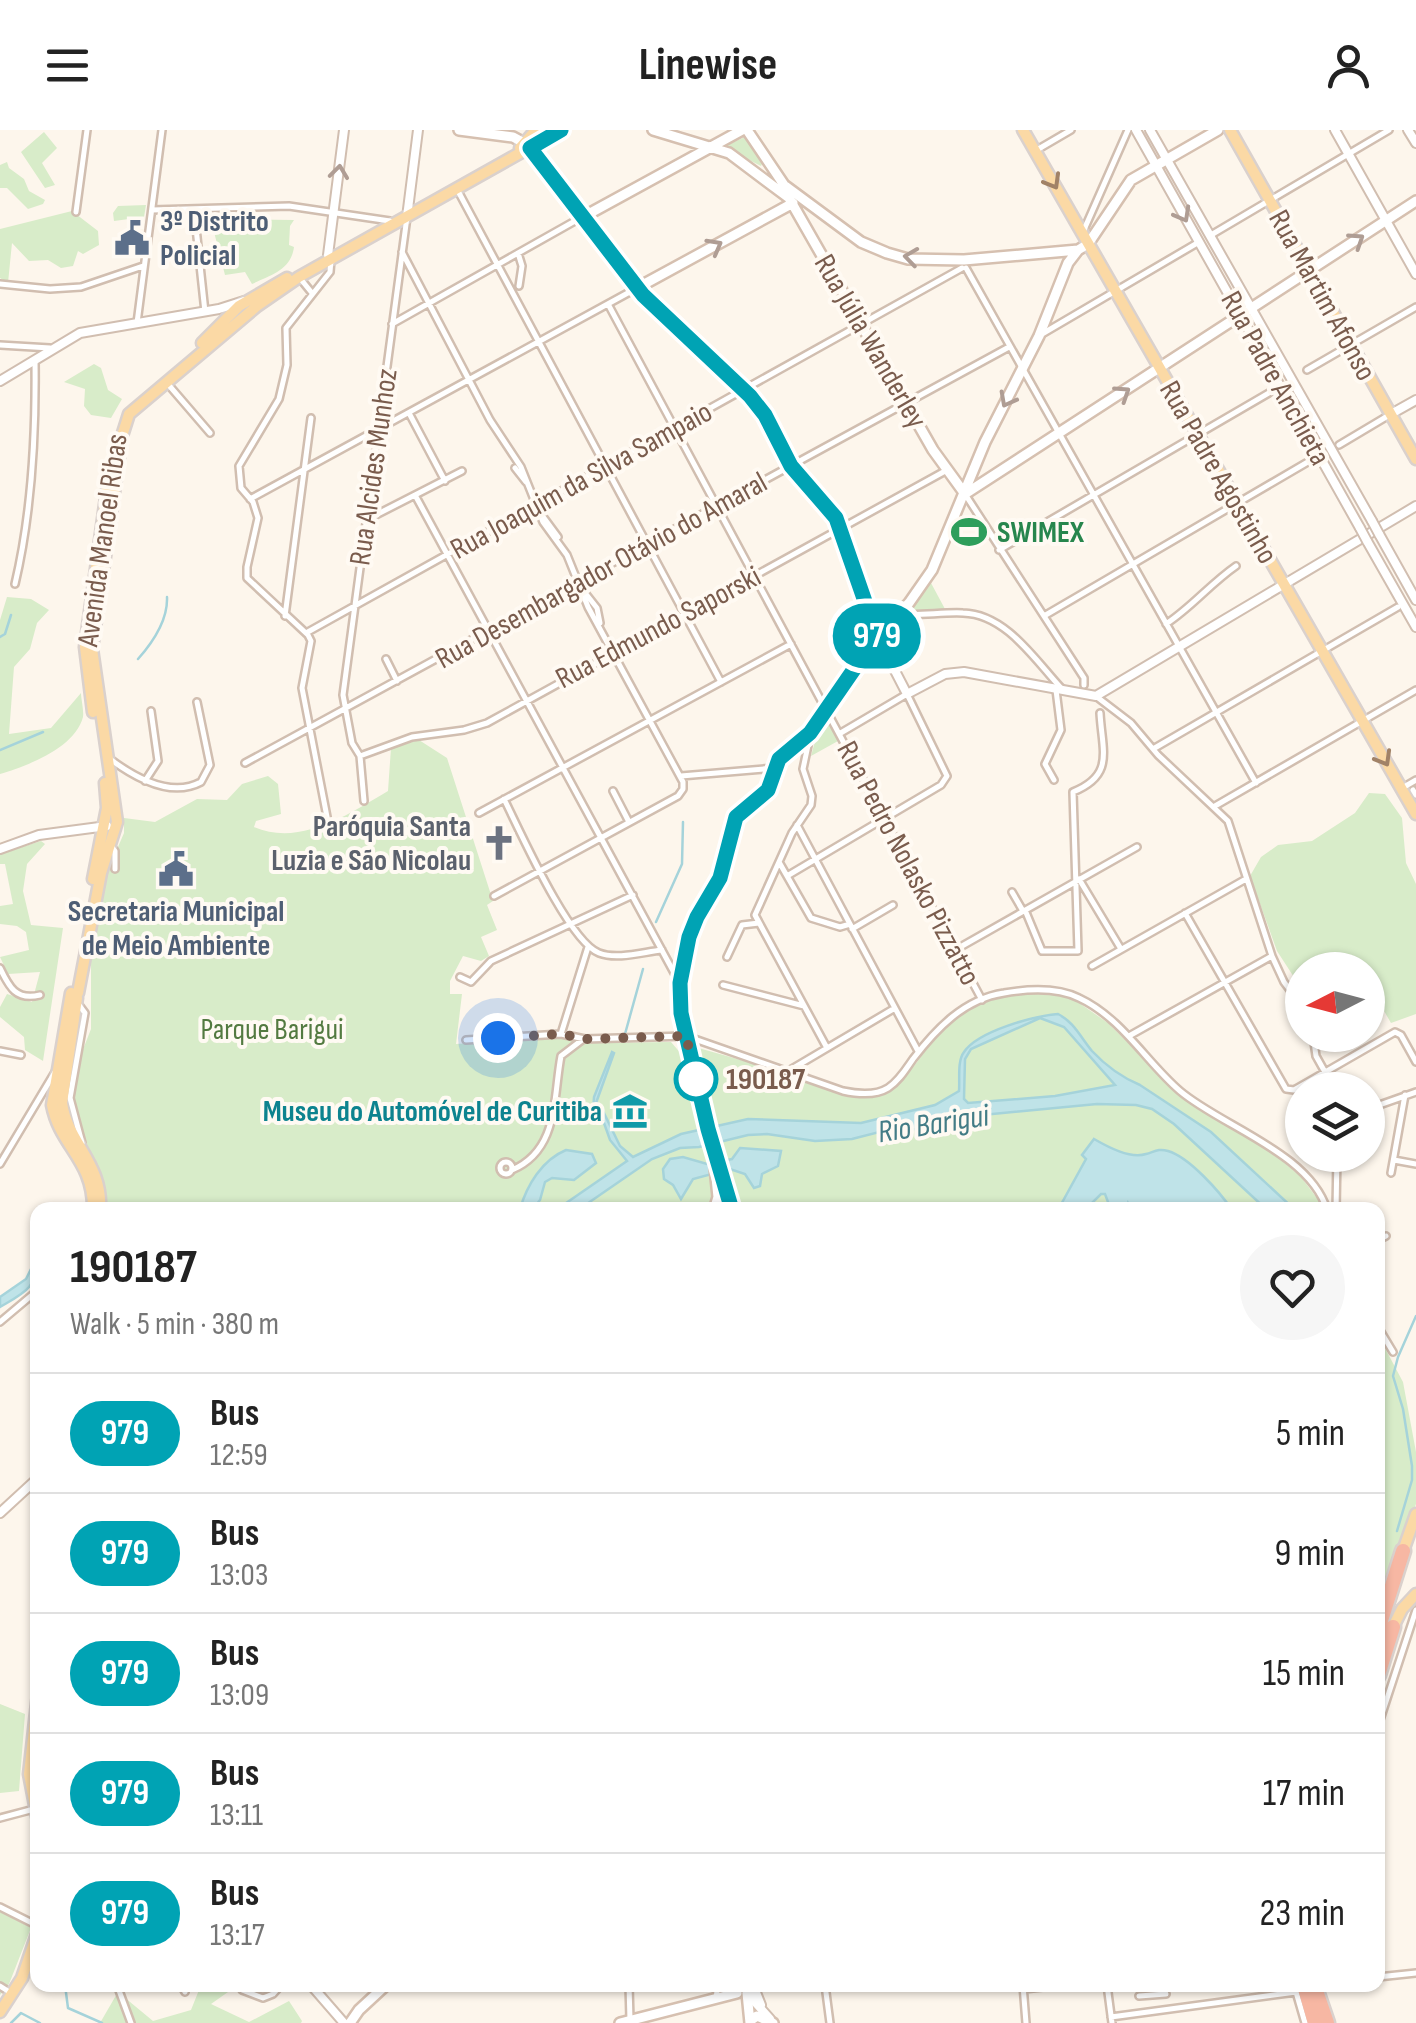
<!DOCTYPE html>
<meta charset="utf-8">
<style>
body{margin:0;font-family:"Sofia Sans Condensed",sans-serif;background:#f6f6f6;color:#222;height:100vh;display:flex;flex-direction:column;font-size:38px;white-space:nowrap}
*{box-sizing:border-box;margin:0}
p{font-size:32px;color:#767676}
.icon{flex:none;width:55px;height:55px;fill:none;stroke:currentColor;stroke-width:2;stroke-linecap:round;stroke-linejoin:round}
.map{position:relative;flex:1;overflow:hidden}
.details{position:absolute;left:30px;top:1072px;width:1355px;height:790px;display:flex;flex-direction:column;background:#fff;border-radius:20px;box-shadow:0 2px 8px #0004}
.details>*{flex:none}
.badge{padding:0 20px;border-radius:32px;font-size:35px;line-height:65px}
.needle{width:65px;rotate:264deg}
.buttons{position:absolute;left:1285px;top:822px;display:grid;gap:20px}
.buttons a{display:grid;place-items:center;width:100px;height:100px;border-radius:50%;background:#fff;box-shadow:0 2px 8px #0004;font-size:50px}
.you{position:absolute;width:50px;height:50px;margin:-25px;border:8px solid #fff;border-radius:50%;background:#1a73e8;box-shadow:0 0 0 15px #1a73e833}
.map>.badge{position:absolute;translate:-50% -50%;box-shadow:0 0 0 5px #fff}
.round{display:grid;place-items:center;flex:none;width:105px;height:105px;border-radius:52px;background:#f6f6f6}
.headline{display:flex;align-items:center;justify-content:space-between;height:170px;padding:0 40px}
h1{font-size:48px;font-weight:700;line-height:75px}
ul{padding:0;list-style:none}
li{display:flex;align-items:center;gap:30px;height:120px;padding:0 40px;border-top:2px solid #e0e0e0}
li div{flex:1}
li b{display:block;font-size:38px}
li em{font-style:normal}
li .badge{min-width:110px;font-weight:700;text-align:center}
header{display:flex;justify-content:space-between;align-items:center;height:130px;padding:0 40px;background:#fff;font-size:45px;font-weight:700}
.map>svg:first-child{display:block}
.green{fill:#d8ecc9}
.water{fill:#bfe3e8;stroke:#a5d3da;stroke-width:2.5;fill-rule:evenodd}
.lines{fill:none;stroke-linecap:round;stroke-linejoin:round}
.stream{stroke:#a5d3da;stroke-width:2.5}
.minor-casing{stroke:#d1beb0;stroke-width:10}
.tertiary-casing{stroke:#d1beb0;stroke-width:12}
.secondary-casing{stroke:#d6c0b0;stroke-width:14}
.primary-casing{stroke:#dad1cd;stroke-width:15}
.motorway-casing{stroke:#dad1cd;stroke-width:19}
.minor{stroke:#fff;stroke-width:5}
.tertiary{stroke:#fff;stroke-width:8}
.secondary{stroke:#fff;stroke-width:9}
.primary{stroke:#fbd9a5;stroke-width:10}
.motorway{stroke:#f7b7a3;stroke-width:14}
.tertiary-bridge-casing{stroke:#d1beb0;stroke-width:12;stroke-linecap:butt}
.tertiary-bridge{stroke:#fff;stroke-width:8}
.oneway{stroke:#af9d94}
.oneway2{stroke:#a18267}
.line-casing{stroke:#fff;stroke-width:22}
.line{stroke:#00a3b4;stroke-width:15}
.walk{stroke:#7a5c4d;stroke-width:10;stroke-dasharray:0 18}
.stop-dot{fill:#fff;stroke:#00a3b4;stroke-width:5}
.labels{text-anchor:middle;stroke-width:8;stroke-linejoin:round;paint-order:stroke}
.service-label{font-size:30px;font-weight:bold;fill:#4e5e75;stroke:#fffaf3;text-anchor:start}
.street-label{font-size:30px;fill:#7a5c4d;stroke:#fffaf3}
.leisure-label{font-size:30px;font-weight:bold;fill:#27864d;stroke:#fffaf3;text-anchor:start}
.worship-label{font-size:30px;font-weight:bold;fill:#5b616d;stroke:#fffaf3;text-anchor:end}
.park-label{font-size:30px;fill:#537a41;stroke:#fffaf3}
.stop-label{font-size:30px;font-weight:bold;fill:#7a5c4d;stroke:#fffaf3;text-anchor:start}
.culture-label{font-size:30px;font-weight:bold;fill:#0d838f;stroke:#fffaf3;text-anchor:end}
.water-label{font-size:32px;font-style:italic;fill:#437c86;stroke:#fffaf3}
</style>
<header><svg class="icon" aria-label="menu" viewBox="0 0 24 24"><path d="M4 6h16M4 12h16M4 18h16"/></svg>Linewise<svg class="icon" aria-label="person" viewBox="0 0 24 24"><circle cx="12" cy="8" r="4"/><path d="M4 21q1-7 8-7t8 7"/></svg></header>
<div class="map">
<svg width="1416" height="1893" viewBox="0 0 1416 1893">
<rect width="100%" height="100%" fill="#fdf6ec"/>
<!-- green -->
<path class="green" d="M44 2 57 18 42 33 55 55 45 58 21 22Z
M747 6 763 32 761 36 723 17Z
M7 32 9 38 24 49 29 61 45 70 43 74 28 79 7 58H0V35Z
M146 75 144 87 114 91 113 83 118 76Z
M72 81 98 101 99 115 83 124 78 121 73 136 61 138 48 130 29 131 12 113 8 153 0 148V99Z
M200 89 294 90 290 96 289 115 294 117C291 140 271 145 252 154L245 142 225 145 213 98 200 101Z
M94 234 101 238 108 260 122 269 111 288 91 285 84 276 85 259 64 252Z
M931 453 945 479 908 481Z
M7 467 31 469 49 480 37 493 30 519 14 537 9 604 51 598 81 563C81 569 84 580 83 587 75 618 27 636 0 644V490Z
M826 589 838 611 811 626 817 604Z
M419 610 447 628 493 771 487 775 497 800 481 807 489 826 481 831 463 826 450 851V864H462L456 914 560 907 587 913 671 912 683 926 707 1021 713 1065 710 1080H106L105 1063 84 1012 74 966 80 927 91 899V820L105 747 124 703V688L155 692 197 669 227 670 242 654 268 646 278 654 281 684 256 691 254 697C300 717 349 684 388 661L391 618Z
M1369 663 1385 664 1402 688 1406 733 1416 754V884L1391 893 1368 853V840H1302L1301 858 1277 821 1250 746 1261 727 1278 715 1312 711 1355 683Z
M41 711 45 714 27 734 23 761 31 795 63 798 43 931 25 920 24 907 0 887V877L7 864 32 872 40 842 8 844 0 827 29 820 26 802 17 796 0 794V776L13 774 5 734H0V724Z
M1041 863 1072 868 1108 893 1192 975 1270 1020 1301 1047 1320 1072 1322 1080H737C728 1056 709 1011 708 987 706 964 713 945 692 928L695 917C727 926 759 935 791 945 818 953 843 969 872 966 910 961 925 909 954 888 981 869 1009 865 1041 863Z
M1378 1205 1403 1252 1416 1322V1374L1378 1480Z
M0 1574 25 1584 19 1661 0 1663Z
M0 1781 31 1798 9 1854 0 1865Z
M201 1855H238L211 1874 249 1892 289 1871 302 1891 301 1893H100L118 1862 153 1891 191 1880Z"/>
<!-- water -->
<path class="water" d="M1058 884C1074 892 1081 908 1092 921 1106 936 1121 947 1140 955L1211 1002 1295 1080H1267L1174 994 1152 979 1136 975 1097 974 972 986 889 1005 883 1001 852 1009 815 1011 767 1004 748 1005 699 1017 680 1018 652 1029 578 1080H556L627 1031 610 1010 599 979 593 981 594 967 612 922 614 923 596 973 600 975 620 1016 633 1027 681 1004 748 989 861 993 935 975 959 961C960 950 957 931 964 922 978 901 1034 886 1058 884ZM1040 888 1064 897 1115 955 1055 966 968 973 964 969 965 929 971 919Z
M1094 1009C1108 1017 1130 1029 1146 1024 1154 1022 1158 1018 1168 1021 1189 1027 1220 1062 1232 1080H1132L1128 1073 1126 1080H1111L1105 1064H1101L1085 1080H1058L1086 1029 1082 1025Z
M740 1018 781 1021 778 1036 762 1044 760 1056 754 1058 745 1044 730 1039 693 1049 681 1069 673 1055 664 1049 663 1039 670 1029 683 1027 707 1034 732 1029Z
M566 1020 592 1024 596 1033 574 1050 552 1048 545 1052 540 1070 532 1080 520 1079C527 1055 542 1030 566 1020Z
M37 1127C38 1158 24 1163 0 1177V1167L26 1149Z"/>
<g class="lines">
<!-- stream -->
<path class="stream" d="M0 507 5 504 11 485
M138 529C153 512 168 490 167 467
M0 620 43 602
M656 792 682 734 683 692
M625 904 643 839
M1397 1401 1412 1350V1336L1403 1279 1393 1246 1398 1227 1416 1186
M65 1855 68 1878 102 1893
M11 1893 21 1883 40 1893"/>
<defs>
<path id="minor" d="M1035 21 1071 0
M458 61 721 552
M194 79 205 182
M152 80 289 76 390 91
M76 82 87 0
M1083 102 1128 0
M1211 105 1389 0
M402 122 490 290 521 337 543 392 567 425 588 477 683 652V659L678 666 494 766
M518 123 522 136 519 156
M966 138 1256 653
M299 147 312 163
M0 154 50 159 81 157 143 136
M608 174 982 870
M137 193 162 0
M392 194 582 87
M1042 204 1199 112
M0 215 50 218
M1307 240 1416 177
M167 253 210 303
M409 283 445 351
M1339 315 1391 284
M515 338 526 352
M965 364 1084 548V555
M415 365 678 850
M250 369 637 158
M541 384 558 407
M366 390 462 341
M999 420 1274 260
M15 454C32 382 36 304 35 230
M582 459 597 478 600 493
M899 484C920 486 942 482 963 483 1006 484 1035 530 1062 559
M285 486 311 288
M1044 486 1318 326
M1166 494C1192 477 1210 454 1236 436
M306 503 962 138
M386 529 397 551
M1097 567 1131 593 1158 625 1228 691 1272 826 1284 852 1302 876
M810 606 803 639 812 666 811 675 792 703 755 785 827 918
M1153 619 1398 477
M360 626 412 607 464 600 487 593 947 340
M110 629C134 647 171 668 201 652L210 635 197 572
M245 633 1009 217
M681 646 775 638
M1054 650 1045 634 1061 600 1056 560
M145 651 158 631 151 581
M1404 657 1416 650
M1413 660 1416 665
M613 661 629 692
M504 669C520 701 569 812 599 823 617 830 643 822 662 820
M364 671 360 626 352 613 343 565 407 87
M1215 676 1416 560
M479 683 791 514
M328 692 302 558 311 511 308 505 247 448V437L258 388 253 372 241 358 239 336 279 269 287 235 286 198 330 142 331 130
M797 695 918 921
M111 716 115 721V739
M779 732 811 788 840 797 850 794
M787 746 941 655 947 646 907 564 839 604
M1079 749 1121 819
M1012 762 1023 781
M1025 780 1042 821H1078L1073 662C1115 645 1102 621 1100 583
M1185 783 1286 959 1294 960 1395 902 1401 905 1416 932
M852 799 893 775
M955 820 1137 717
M727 827 742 795 759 793
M1092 836 1246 749
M0 838C9 857 16 871 40 865
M460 847 471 852 491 831 633 765
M723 855 804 876
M79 875 85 883 70 968 82 1013
M561 904 588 817
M1313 905 1316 926 1335 960
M1129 906 1272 826
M466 910 561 904 585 909 686 906 843 961C857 964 875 966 888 958 899 951 906 939 913 929 936 899 964 869 1004 863 1027 859 1057 857 1079 868 1122 888 1146 932 1180 961 1221 996 1310 1023 1327 1080
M0 921 21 925
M790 940 895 878
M1368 979 1416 962
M1394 1030 1416 1034
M500 1038a6 6 0 1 1 12 0a6 6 0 1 1-12 0Z
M0 1034 55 942
M512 1040C559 1020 553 968 561 926L582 910
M1391 1043 1405 965
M1336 1080 1337 1025
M1378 1110 1386 1106
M0 1192 38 1160
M1378 1197 1393 1222
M1378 1596 1416 1480
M0 1688 34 1679
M0 1777 38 1796
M1378 1847 1416 1843
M117 1855 131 1893
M181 1855 185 1862
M629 1855 630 1890
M825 1855 830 1893
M1023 1855 1026 1893
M1107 1855 1112 1893
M1294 1855 1305 1893
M0 1856 11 1863
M1024 1859 1061 1855
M242 1860 263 1868 273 1864 281 1855
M1139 1866 1166 1864
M716 1868 718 1855
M1111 1887 1296 1862"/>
<path id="tertiary" d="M1136 0 1360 398
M1150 0 1372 391
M1335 0 1416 144
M1408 0 1416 13
M407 87 418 0
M331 130 328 125 344 0
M0 251 80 203 219 179 244 171
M1391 284 1416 270
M1379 404 1416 470
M1367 411 1416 497
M877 506 907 564 945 544 964 542 1096 566 1416 376
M0 719 39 705 107 696
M0 1383 38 1348
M311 1855 344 1893
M753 1855 761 1875
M747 1863 770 1889"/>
<path id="secondary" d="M459 0 513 7 526 14 643 165 765 285 791 336 823 368 839 393 877 506
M653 0 729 23 789 68 933 320 965 364
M747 0 784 55 861 112 887 123 908 129 964 130 1078 120 1088 114 1131 50 1218 0
M583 87 742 0
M637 158 793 73
M965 364 1416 71
M714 1080 718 1067 715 1038
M732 1080 709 999 681 883V847L694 793 720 748 739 683 767 660 779 629 810 603 877 506 909 473 932 440 985 312 1039 206 1068 133 1078 120
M747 1863 750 1893
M750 1891 757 1886 773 1893
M350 1893 359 1880 386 1855
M620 1893 737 1863"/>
<path id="primary" d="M1023 0 1416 684
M1230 0 1416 329
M520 18 536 0
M202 213 239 176 287 148
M93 582 85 517 109 346
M93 749 107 678 105 653
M71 863 52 975C60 1017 94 1030 93 1080
M78 863 101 743 117 692 92 519 122 306 129 284 257 176 299 147 561 0
M77 868 62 973C68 1014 103 1033 100 1080
M1403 1421 1416 1384
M1393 1497 1402 1479 1416 1464
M38 1564 29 1644 38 1691
M0 1882 22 1848 38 1801"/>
<path id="motorway" d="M1378 1500 1403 1421
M1378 1545 1393 1497
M1304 1855 1315 1893
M1314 1855 1327 1893"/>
</defs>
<!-- minor casing -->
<use href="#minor" class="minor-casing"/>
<!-- tertiary casing -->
<use href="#tertiary" class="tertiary-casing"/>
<!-- secondary casing -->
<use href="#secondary" class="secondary-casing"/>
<!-- primary casing -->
<use href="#primary" class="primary-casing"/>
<!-- motorway casing -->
<use href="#motorway" class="motorway-casing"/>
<!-- minor -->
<use href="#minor" class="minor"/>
<!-- tertiary -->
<use href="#tertiary" class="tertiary"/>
<!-- secondary -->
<use href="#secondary" class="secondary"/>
<!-- primary -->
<use href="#primary" class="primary"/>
<!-- motorway -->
<use href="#motorway" class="motorway"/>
<defs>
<path id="tertiary-bridge" d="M1372 391 1379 404
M1360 398 1367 411"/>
</defs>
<!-- tertiary-bridge casing -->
<use href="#tertiary-bridge" class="tertiary-bridge-casing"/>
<!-- tertiary-bridge -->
<use href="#tertiary-bridge" class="tertiary-bridge"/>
</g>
<!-- one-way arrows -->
<defs><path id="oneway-chevron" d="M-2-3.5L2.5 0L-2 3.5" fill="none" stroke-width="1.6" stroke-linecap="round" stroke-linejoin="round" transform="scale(2.5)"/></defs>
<g class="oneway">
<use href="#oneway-chevron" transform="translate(339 42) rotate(-83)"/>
<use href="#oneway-chevron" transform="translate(1183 85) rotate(61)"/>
<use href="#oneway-chevron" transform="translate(1357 110) rotate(-33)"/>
<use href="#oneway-chevron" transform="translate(715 116) rotate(-29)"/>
<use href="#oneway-chevron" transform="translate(911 127) rotate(-172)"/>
<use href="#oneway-chevron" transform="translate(1123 263) rotate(-33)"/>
<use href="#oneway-chevron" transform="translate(1007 270) rotate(118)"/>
</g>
<g class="oneway2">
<use href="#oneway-chevron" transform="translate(1053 52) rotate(60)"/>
<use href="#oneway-chevron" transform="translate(1384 629) rotate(60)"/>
</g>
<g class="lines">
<defs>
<path id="line" d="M561 0 530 18 643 165 750 266 765 285 791 336 836 388 877 506 810 603 779 629 768 660 736 687 720 748 697 787 689 807 680 853 681 883 708 999 732 1080"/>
</defs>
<!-- line casing -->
<use href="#line" class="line-casing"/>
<!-- line -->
<use href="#line" class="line"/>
<!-- walk -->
<path class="walk" d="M498 908 561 904 585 909 686 906 698 958 696 949"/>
</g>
<!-- icons -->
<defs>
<symbol id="civic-bare" viewBox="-9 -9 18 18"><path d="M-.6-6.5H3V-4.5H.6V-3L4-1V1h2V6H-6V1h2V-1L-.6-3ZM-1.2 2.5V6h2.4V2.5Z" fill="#5c6f8a" stroke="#fffaf3" stroke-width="2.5" paint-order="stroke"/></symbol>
<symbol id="stadium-bare" viewBox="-9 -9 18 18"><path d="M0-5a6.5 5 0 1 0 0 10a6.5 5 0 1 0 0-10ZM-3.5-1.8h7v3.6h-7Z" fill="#2e9e5b" stroke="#fffaf3" stroke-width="2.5" paint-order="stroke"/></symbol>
<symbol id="church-bare" viewBox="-9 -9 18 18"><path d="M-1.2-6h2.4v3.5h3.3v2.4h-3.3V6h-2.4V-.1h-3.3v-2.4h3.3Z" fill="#6b7280" stroke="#fffaf3" stroke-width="2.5" paint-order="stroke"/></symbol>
<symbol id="museum-bare" viewBox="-9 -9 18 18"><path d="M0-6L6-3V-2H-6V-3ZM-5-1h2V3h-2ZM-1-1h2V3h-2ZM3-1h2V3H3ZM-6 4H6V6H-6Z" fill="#0f9aa8" stroke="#fffaf3" stroke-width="2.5" paint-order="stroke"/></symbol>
</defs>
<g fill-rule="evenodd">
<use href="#civic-bare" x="107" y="83" width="50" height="50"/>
<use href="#stadium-bare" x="944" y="377" width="50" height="50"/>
<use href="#church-bare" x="474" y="688" width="50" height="50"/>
<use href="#civic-bare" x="151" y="714" width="50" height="50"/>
<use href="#museum-bare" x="605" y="956" width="50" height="50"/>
</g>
<!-- markers -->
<circle class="stop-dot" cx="696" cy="949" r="20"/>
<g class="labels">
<!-- service labels -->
<g class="service-label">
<text x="160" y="101">3º Distrito<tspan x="160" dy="34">Policial</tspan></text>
<text x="176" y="791" text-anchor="middle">Secretaria Municipal<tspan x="176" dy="34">de Meio Ambiente</tspan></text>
</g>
<!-- street labels -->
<g class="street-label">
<text transform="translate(1323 165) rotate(61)" y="10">Rua Martim Afonso</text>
<text transform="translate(871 211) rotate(60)" y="10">Rua Júlia Wanderley</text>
<text transform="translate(1276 248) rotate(61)" y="10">Rua Padre Anchieta</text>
<text transform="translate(373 337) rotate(-82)" y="10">Rua Alcides Munhoz</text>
<text transform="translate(1219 342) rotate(60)" y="10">Rua Padre Agostinho</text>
<text transform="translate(581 350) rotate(-29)" y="10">Rua Joaquim da Silva Sampaio</text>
<text transform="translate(102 410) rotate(-82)" y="10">Avenida Manoel Ribas</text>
<text transform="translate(601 440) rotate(-29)" y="10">Rua Desembargador Otávio do Amaral</text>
<text transform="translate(658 497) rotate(-28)" y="10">Rua Edmundo Saporski</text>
<text transform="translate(909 733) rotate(62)" y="10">Rua Pedro Nolasko Pizzatto</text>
</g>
<!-- leisure labels -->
<g class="leisure-label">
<text x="997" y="412">SWIMEX</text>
</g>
<!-- worship labels -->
<g class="worship-label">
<text x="471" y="706">Paróquia Santa<tspan x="471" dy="34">Luzia e São Nicolau</tspan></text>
</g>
<!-- park labels -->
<g class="park-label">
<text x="272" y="909">Parque Barigui</text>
</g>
<!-- stop labels -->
<g class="stop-label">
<text x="726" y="959">190187</text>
</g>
<!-- culture labels -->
<g class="culture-label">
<text x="602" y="991">Museu do Automóvel de Curitiba</text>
</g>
<!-- water labels -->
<g class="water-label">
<text transform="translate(933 993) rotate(-9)" y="11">Rio Barigui</text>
</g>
</g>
</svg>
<div class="buttons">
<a><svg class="needle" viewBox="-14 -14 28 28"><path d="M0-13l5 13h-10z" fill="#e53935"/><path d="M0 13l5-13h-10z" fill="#767676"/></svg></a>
<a><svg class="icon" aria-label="layers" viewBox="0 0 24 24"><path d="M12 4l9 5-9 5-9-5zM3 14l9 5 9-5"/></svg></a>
</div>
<div class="you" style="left:498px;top:908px"></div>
<b class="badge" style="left:877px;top:506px;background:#00a3b4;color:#fff">979</b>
<section class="details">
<div class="headline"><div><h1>190187</h1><p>Walk · 5 min · 380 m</p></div><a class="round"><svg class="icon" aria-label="heart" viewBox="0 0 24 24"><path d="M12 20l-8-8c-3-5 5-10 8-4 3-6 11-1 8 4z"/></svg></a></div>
<ul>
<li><span class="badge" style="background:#00a3b4;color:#fff">979</span><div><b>Bus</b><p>12:59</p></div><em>5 min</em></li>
<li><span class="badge" style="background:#00a3b4;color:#fff">979</span><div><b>Bus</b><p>13:03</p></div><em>9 min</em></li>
<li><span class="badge" style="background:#00a3b4;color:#fff">979</span><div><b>Bus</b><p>13:09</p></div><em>15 min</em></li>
<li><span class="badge" style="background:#00a3b4;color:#fff">979</span><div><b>Bus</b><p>13:11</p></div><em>17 min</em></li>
<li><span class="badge" style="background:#00a3b4;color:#fff">979</span><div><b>Bus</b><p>13:17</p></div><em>23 min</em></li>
</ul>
</section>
</div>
